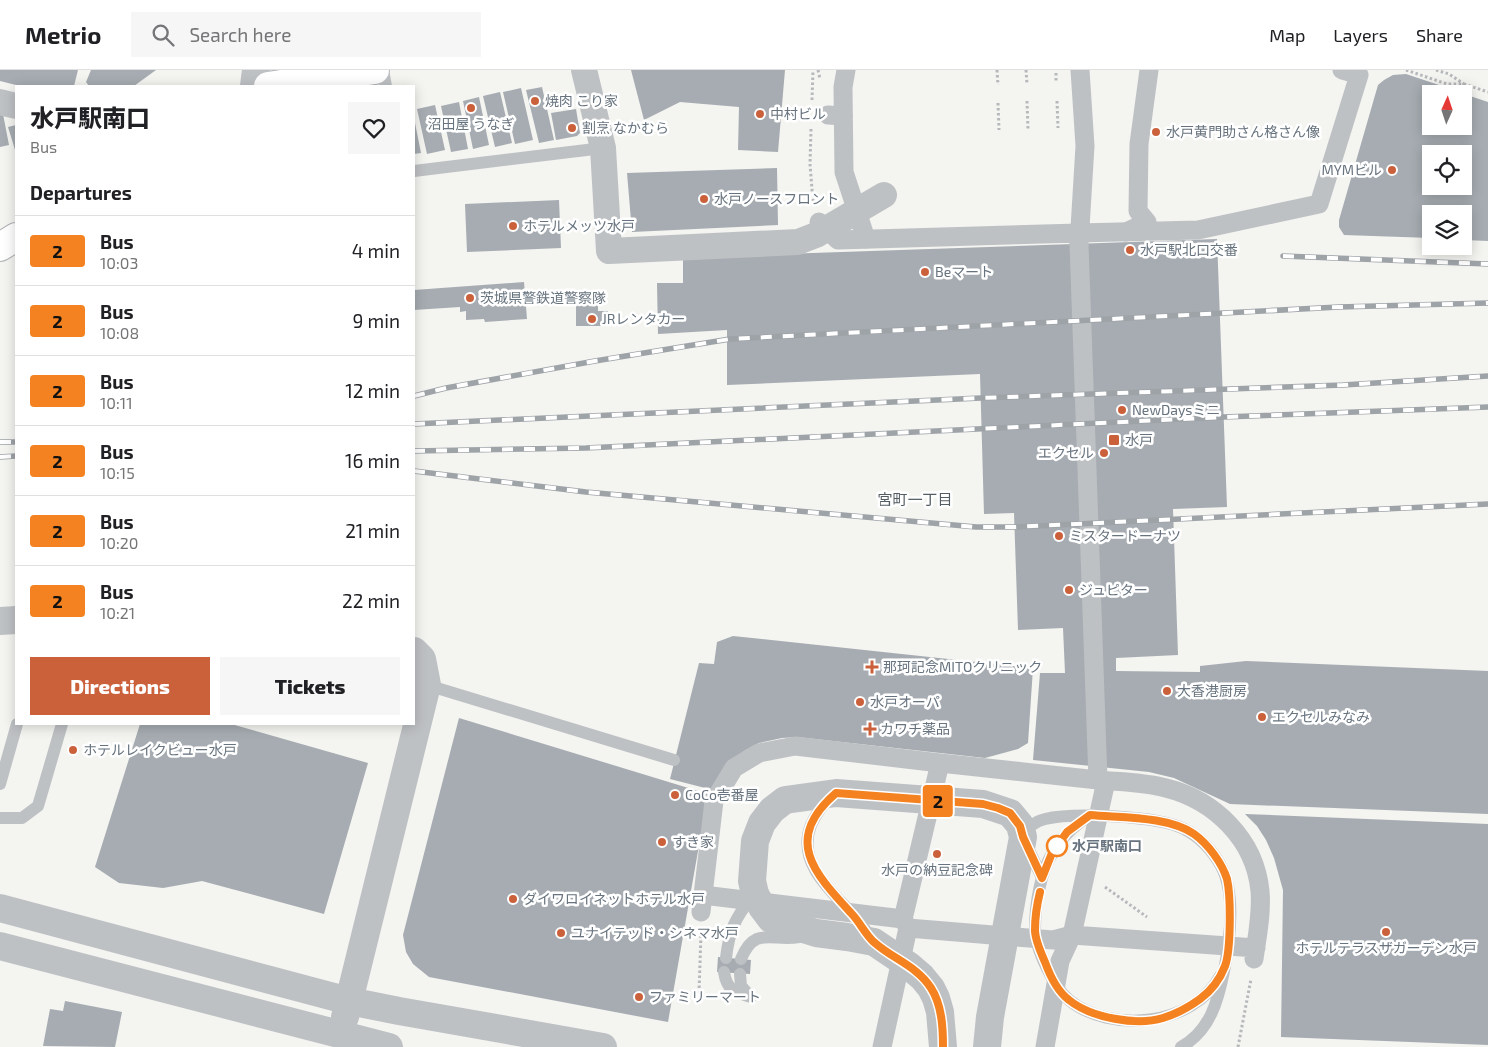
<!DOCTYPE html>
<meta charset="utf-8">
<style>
body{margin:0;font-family:"Exo 2","Noto Sans JP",sans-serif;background:#f6f6f6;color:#202124;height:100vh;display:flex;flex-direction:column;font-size:19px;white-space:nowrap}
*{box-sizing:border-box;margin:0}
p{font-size:16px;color:#757577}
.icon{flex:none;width:28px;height:28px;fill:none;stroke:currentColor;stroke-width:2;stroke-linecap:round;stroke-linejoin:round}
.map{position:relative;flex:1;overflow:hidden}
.sheet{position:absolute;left:15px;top:15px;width:400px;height:640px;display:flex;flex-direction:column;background:#fff;border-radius:0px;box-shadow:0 2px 12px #0003}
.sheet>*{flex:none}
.badge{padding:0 10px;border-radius:4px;font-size:18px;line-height:32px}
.needle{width:32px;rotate:3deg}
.controls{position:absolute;left:1422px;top:15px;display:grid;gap:10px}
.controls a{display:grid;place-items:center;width:50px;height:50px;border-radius:0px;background:#fff;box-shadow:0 2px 12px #0003;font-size:25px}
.map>.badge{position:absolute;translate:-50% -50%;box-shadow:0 0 0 2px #fff}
h2{padding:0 15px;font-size:19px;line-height:45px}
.round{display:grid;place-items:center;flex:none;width:52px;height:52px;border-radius:0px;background:#f6f6f6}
.headline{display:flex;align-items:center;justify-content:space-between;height:85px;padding:0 15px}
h1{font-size:24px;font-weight:800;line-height:38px}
.primary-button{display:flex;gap:10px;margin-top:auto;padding:10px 15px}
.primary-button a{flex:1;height:58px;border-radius:0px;background:#cb613b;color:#fff;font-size:20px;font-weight:800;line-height:58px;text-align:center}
.primary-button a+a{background:#f6f6f6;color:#202124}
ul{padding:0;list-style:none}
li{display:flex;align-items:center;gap:15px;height:70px;padding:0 15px;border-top:1px solid #e0e0e0}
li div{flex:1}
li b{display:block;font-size:19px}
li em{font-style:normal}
li .badge{min-width:55px;font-weight:700;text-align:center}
header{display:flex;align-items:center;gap:30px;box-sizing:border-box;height:70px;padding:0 25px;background:#fff;border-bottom:1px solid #e0e0e0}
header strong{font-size:24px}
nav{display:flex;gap:28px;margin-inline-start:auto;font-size:18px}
.search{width:350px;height:45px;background:#f6f6f6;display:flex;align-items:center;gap:12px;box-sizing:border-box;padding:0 18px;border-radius:0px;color:#757577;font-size:19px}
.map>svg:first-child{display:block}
.building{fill:#a6acb1;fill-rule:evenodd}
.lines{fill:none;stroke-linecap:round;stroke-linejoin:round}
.primary-casing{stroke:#b0b3b7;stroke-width:30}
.path{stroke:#b6b9bb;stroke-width:3;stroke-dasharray:2.5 2.5;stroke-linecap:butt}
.service{stroke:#bec1c4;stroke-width:12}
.pedestrian{stroke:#bec1c4;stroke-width:19}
.minor{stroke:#bec1c4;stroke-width:26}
.tertiary{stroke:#bec1c4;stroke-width:28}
.primary{stroke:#fff;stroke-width:28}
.rail-casing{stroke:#9ea3a8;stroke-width:5.5}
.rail{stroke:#fff;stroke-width:4;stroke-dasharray:11;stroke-linecap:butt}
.pedestrian-bridge{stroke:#bec1c4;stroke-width:19}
.line-casing{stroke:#fff;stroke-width:11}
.line{stroke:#f58220;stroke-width:8}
.poi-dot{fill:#cb613b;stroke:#fff;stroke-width:2}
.stop-dot{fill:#fff;stroke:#f58220;stroke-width:2.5}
.labels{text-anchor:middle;stroke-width:5;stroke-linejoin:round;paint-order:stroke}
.poi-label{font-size:14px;fill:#67737e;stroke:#fff;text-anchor:start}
.stop-label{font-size:14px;font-weight:bold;fill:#67737e;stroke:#fff;text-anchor:start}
.neighbourhood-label{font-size:15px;fill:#545d64;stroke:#fff}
</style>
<header>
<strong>Metrio</strong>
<div class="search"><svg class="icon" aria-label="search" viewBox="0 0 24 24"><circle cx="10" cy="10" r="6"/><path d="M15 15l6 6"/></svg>Search here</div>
<nav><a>Map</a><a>Layers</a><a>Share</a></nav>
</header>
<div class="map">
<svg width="1488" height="977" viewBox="0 0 1488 977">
<rect width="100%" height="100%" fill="#f4f4f1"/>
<!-- building -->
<path class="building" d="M0 0H78L74 16H20L0 11Z
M91 0H156L134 16H89L86 12Z
M631 0H785L778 82 738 80 739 37 680 32 644 50Z
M1406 4 1463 23 1431 24V56H1464V24L1488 32V171L1464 170V144H1431V168L1344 165 1339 157V150L1378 15 1384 10 1393 5ZM1431 84H1464V116H1431Z
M542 17 554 70 539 73 526 20Z
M521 18 533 70 515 74 503 22Z
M500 22 512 73 495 77 483 26Z
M479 27 489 75 473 79 463 31Z
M459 32 468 79 451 82 441 36Z
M435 35 445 80 427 84 417 39Z
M576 39 580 63 577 66 556 70 551 43Z
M0 44H3L9 75 0 77Z
M414 48 421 83 414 84Z
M16 55V83L8 57Z
M777 98 778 155 632 162 627 103Z
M559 130 561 178 467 182 465 134Z
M1217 169 1227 437 1173 439 1178 585 1116 588V601L1200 602V596L1246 591 1488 601V744L1230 734 1174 708 1149 702 1033 690 1040 603H1065L1063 558 1018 560 1014 443 984 444 980 304 727 315V260L658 264 657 213H683V190L783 184Z
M524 212 527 249 485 252 484 249 466 250V241L460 242V237L414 240V220Z
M576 231H598V241H608L609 256H576Z
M733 566 1033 598 1028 673 1018 679 985 688 797 667 782 668 759 673 744 681 734 690 713 720 670 709 699 593 714 594 717 572Z
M459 648 708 724 668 952 429 907 413 894 406 882 403 865Z
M140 654H231L368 693 324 844 202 811 163 818 119 813 95 797Z
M1245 744 1488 754V975L1281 967 1283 820 1274 788 1266 770 1257 756Z
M718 887 751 890 750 904 717 902Z
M65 931 122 942 115 977 43 976 50 939 63 941Z"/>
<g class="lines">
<defs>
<path id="primary" d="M268 16 375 0
M0 177 16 167"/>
</defs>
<!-- primary casing -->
<use href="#primary" class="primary-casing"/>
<!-- path -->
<path class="path" d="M818 0 820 9
M997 0 998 15
M1026 0 1027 14
M1406 0 1447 14H1464L1488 22
M1436 0 1449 4 1464 14
M1056 3V13
M812 30 813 0
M1027 31 1028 59
M1057 31 1058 58
M998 33 999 60
M811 59 810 94 813 132
M1105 817 1147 847
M699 923 701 863
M1238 977 1251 909"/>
<!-- service -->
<path class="service" d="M383 0 386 16
M414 101 603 78
M427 615 674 690
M0 714 17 654
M831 727C822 735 816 744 811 755 795 795 836 825 859 851 864 857 868 864 872 870
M1090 745C1075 756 1062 766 1053 782 1040 803 1035 835 1035 859 1035 878 1054 918 1069 930 1110 964 1194 956 1220 906
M0 748H22L38 736 62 654
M1042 808 1023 767C1026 758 1036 751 1045 749 1073 742 1160 746 1184 759 1199 766 1213 781 1221 796 1236 824 1230 870 1224 901 1218 931 1210 961 1181 977
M726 888C729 861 735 848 752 827
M741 889C755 855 772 872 799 867
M724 902C727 921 735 922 751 927
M740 904 741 916 751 927"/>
<!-- pedestrian -->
<path class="pedestrian" d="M828 45 843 46
M819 152 838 170 1079 163
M1126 162 1147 152 1138 141 1139 74 1149 0
M940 693 1098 710 1079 174
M1098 710C1120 712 1144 712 1166 718 1214 730 1255 769 1260 821 1262 843 1257 867 1254 889
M703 825 714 731 734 698 759 683 795 676 940 693 903 849
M701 842 703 825 903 849 908 858 882 977
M908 858 1053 870 1072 865 1256 878
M1045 977 1060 891 1072 865 1106 711"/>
<!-- minor -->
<path class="minor" d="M584 0 603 78 609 181 798 172 816 165 884 125
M0 32 16 36"/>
<!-- tertiary -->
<path class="tertiary" d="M254 16 256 0
M0 551 16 550
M0 838 349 931 399 941 603 977
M0 876 389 977
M345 947 427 615 422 589 414 581
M943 977 940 942 936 928 931 918 922 907 908 895 874 872 847 867 816 863 771 849 762 837 755 824 752 811 755 771 762 753 772 740 785 730 836 723 983 734 1010 743 1020 755 1023 767 990 947 987 977"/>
<!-- primary -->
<use href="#primary" class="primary"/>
<defs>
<path id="rail" d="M1283 186 1488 194
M414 326 446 318 595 291 730 269 1339 237 1488 233
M414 354 981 328 1343 315 1488 306
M0 372H16
M414 381 586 378 1224 347 1488 337
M0 387 16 386
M414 401 586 422 976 457H1014L1488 434"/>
</defs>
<!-- rail casing -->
<use href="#rail" class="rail-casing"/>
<!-- rail -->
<use href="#rail" class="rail"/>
<!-- pedestrian-bridge -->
<path class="pedestrian-bridge" d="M846 0 843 17 844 102 866 169
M1079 163 1198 160 1319 134 1359 5 1342 0
M1079 174 1085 76 1080 0"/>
</g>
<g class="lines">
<defs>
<path id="line" d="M943 977C943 958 942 935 931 918 917 896 893 889 875 873 866 866 860 852 851 843 813 802 783 769 836 723L983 734 998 738 1010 743 1020 756 1023 767 1042 808 1052 783 1067 762 1090 745C1121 748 1168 746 1194 764 1208 774 1222 793 1227 809 1231 827 1231 880 1225 896 1220 909 1211 921 1200 929 1189 937 1176 944 1163 948 1137 956 1091 948 1069 930 1057 921 1050 906 1045 892 1041 883 1035 870 1035 860 1035 847 1037 834 1040 822"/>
</defs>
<!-- line casing -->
<use href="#line" class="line-casing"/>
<!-- line -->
<use href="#line" class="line"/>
</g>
<!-- markers -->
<g class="poi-dot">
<circle cx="535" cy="31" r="5"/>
<circle cx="471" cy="38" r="5"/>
<circle cx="760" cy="44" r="5"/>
<circle cx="572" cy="58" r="5"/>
<circle cx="1156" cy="62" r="5"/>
<circle cx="1392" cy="100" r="5"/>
<circle cx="704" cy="129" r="5"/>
<circle cx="513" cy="156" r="5"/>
<circle cx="1130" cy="180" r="5"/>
<circle cx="925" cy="202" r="5"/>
<circle cx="470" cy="228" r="5"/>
<circle cx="592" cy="249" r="5"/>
<circle cx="1122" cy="340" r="5"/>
<rect x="1108" y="364" width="12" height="12" rx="2.5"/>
<circle cx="1104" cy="383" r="5"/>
<circle cx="1059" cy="466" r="5"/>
<circle cx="1069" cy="520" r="5"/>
<path d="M869.5 589.5h5v5h5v5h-5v5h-5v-5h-5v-5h5z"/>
<circle cx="1167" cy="621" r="5"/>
<circle cx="860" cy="632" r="5"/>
<circle cx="1262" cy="647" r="5"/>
<path d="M867.5 651.5h5v5h5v5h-5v5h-5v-5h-5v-5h5z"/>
<circle cx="73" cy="680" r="5"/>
<circle cx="675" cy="725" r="5"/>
<circle cx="662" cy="772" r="5"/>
<circle cx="937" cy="784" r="5"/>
<circle cx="513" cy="829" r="5"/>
<circle cx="1386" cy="862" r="5"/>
<circle cx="561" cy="863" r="5"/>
<circle cx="639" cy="927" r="5"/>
</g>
<circle class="stop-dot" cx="1057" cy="776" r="10"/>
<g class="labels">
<!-- poi labels -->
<g class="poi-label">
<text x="545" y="36">焼肉 こり家</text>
<text x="770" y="49">中村ビル</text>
<text x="471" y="59" text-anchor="middle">沼田屋 うなぎ</text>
<text x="582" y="63">割烹 なかむら</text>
<text x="1166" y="67">水戸黄門助さん格さん像</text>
<text x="1382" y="105" text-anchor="end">MYMビル</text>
<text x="714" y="134">水戸ノースフロント</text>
<text x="523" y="161">ホテルメッツ水戸</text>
<text x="1140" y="185">水戸駅北口交番</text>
<text x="935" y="207">Beマート</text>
<text x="480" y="233">茨城県警鉄道警察隊</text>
<text x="602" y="254">JRレンタカー</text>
<text x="1132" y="345">NewDaysミニ</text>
<text x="1125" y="375">水戸</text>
<text x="1094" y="388" text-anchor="end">エクセル</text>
<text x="1069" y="471">ミスタードーナツ</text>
<text x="1079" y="525">ジュピター</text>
<text x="883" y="602">那珂記念MITOクリニック</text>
<text x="1177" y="626">大香港厨房</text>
<text x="870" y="637">水戸オーパ</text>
<text x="1272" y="652">エクセルみなみ</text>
<text x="880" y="664">カワチ薬品</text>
<text x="83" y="685">ホテルレイクビュー水戸</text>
<text x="685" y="730">CoCo壱番屋</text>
<text x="672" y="777">すき家</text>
<text x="937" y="805" text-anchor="middle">水戸の納豆記念碑</text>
<text x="523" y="834">ダイワロイネットホテル水戸</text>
<text x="571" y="868">ユナイテッド・シネマ水戸</text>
<text x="1386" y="883" text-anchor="middle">ホテルテラスザガーデン水戸</text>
<text x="649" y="932">ファミリーマート</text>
</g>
<!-- stop labels -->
<g class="stop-label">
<text x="1072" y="781">水戸駅南口</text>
</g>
<!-- neighbourhood labels -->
<g class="neighbourhood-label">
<text x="915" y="435">宮町一丁目</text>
</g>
</g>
</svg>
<div class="controls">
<a><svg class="needle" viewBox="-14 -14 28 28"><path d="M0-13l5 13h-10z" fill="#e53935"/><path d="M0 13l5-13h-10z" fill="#757577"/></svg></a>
<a><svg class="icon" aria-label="locate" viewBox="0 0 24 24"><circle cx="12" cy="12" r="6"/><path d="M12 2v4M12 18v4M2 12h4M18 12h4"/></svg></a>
<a><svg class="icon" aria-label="layers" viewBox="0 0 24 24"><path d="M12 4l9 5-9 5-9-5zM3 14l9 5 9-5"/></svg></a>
</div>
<b class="badge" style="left:938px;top:731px;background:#f58220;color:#111">2</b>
<section class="sheet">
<div class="headline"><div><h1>水戸駅南口</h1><p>Bus</p></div><a class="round"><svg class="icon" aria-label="heart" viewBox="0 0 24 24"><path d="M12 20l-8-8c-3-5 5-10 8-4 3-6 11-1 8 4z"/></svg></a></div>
<h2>Departures</h2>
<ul>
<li><span class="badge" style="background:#f58220;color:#111">2</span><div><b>Bus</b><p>10:03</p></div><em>4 min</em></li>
<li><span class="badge" style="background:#f58220;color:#111">2</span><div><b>Bus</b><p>10:08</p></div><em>9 min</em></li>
<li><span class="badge" style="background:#f58220;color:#111">2</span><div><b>Bus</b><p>10:11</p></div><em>12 min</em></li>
<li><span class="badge" style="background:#f58220;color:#111">2</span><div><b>Bus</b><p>10:15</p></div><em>16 min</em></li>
<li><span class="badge" style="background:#f58220;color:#111">2</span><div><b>Bus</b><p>10:20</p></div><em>21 min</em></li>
<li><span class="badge" style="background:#f58220;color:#111">2</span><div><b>Bus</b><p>10:21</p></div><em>22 min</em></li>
</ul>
<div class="primary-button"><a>Directions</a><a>Tickets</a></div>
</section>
</div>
